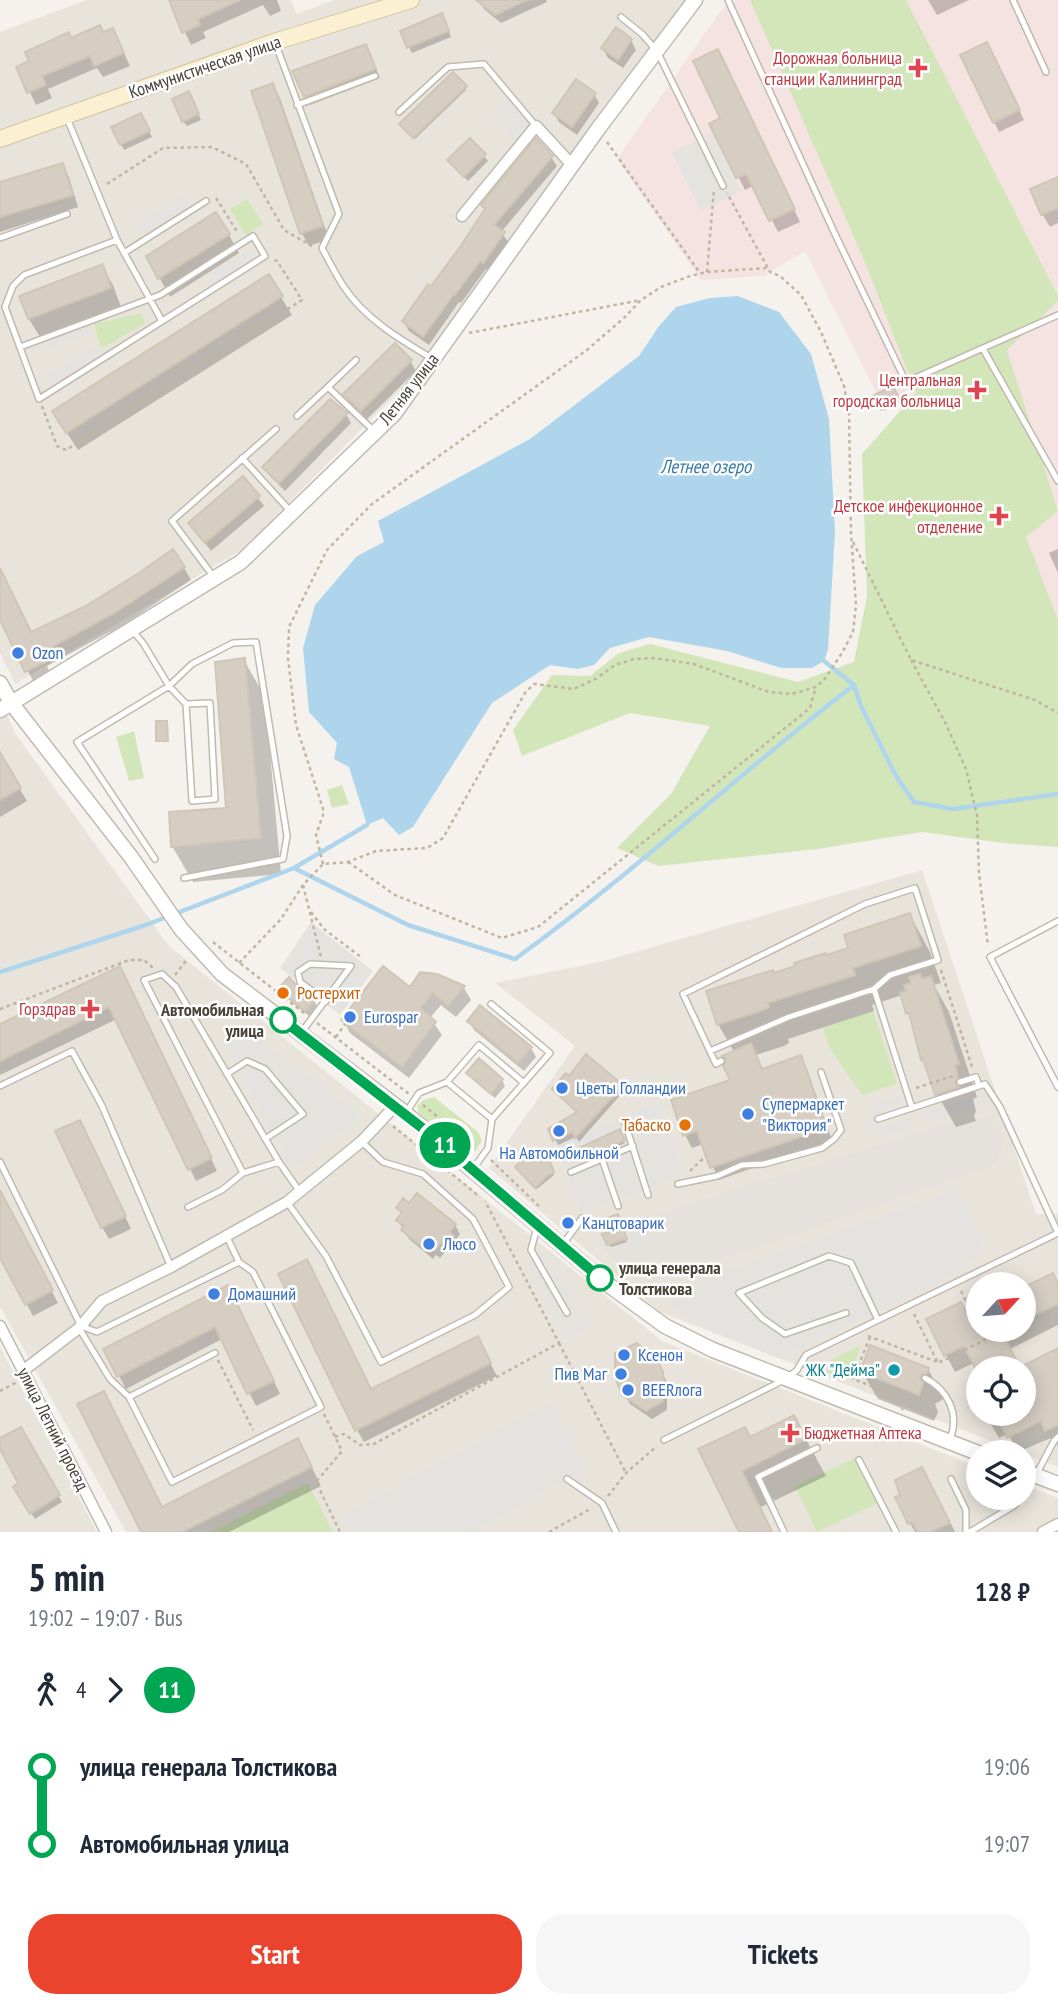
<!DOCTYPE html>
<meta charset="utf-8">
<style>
body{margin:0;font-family:"PT Sans Narrow",sans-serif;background:#f6f6f7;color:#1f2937;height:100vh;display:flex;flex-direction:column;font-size:26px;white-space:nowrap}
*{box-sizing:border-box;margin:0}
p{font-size:23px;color:#747a83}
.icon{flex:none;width:38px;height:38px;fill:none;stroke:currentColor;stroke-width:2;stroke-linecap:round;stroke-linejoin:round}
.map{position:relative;height:1532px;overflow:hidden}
.drawer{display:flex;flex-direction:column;background:#fff;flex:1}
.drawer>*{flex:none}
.badge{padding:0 14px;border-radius:23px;font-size:24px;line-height:46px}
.needle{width:46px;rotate:64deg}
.fabs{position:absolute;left:966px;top:1272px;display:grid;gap:14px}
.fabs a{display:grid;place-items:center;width:70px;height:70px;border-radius:50%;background:#fff;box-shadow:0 4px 18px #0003;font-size:35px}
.map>.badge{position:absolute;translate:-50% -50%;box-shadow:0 0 0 4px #fff}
.legs{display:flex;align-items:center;gap:10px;height:77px;padding:0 28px;font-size:23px}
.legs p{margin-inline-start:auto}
.summary{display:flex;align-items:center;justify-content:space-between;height:119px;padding:0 28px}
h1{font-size:38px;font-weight:700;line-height:52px}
.primary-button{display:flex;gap:14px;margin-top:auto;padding:14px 28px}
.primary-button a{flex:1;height:80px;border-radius:28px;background:#eb442e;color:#fff;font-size:28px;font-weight:700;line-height:80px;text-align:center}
.primary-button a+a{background:#f6f6f7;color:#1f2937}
ul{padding:0 28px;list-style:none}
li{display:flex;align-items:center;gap:24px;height:77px;font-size:26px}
li i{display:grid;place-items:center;width:10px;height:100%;margin:0 9px;background:currentColor}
li i::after{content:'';width:18px;height:18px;margin:-9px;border:5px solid;border-radius:50%;background:#fff}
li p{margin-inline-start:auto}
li:first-child i{background:linear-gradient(#0000 50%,currentColor 0)}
li:last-child i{background:linear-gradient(currentColor 50%,#0000 0)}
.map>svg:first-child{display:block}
.residential{fill:#e9e4db;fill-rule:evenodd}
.industrial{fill:#e5e2de}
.medical{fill:#f4e3e1}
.green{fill:#d3e6b9}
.parking{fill:#e4e3e0}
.water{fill:#aed5ec}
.shadow{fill:#0003}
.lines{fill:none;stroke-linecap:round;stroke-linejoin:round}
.stream{stroke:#aed5ec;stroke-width:4.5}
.building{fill:#d6cec3;stroke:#d1c6b6;stroke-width:2}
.service-casing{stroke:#c0baaf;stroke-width:8}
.minor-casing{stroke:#c0baaf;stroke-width:13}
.tertiary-casing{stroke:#c0baaf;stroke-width:17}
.secondary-casing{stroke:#d1c39f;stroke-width:18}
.path{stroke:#c1b5a2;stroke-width:2.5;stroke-dasharray:3.5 3.5;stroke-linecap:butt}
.service{stroke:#fff;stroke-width:5}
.minor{stroke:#fff;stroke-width:10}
.tertiary{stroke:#fff;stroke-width:14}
.secondary{stroke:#fbf0d1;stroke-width:16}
.line-1-casing{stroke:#fff;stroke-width:16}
.line-1{stroke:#00a651;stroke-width:10}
.health-dot{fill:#e0444e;stroke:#fff;stroke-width:2.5}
.shop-dot{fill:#3f7fe0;stroke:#fff;stroke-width:2.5}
.food-dot{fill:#e8710a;stroke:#fff;stroke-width:2.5}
.stop-1-dot{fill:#fff;stroke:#00a651;stroke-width:3.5}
.culture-dot{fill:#0f9aa8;stroke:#fff;stroke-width:2.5}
.labels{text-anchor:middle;stroke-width:5;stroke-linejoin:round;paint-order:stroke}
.health-label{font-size:18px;fill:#be3a42;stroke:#fff;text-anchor:end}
.street-label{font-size:18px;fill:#49433a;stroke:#fff}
.shop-label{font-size:18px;fill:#366cbe;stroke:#fff;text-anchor:start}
.food-label{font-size:18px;fill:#c56008;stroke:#fff;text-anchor:start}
.stop-label{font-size:18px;font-weight:bold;fill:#49433a;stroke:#fff;text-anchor:end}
.culture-label{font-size:18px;fill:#0d838f;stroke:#fff;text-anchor:end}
.water-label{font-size:19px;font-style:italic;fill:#377ba7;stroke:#fff}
</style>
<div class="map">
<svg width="1058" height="1532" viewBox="0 0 1058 1532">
<rect width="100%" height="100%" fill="#f5f2ed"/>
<!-- residential -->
<path class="residential" d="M87 0H291L297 14 334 0H689L399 391 243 549 15 684 0 653V32Z
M0 699 15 733 169 946 662 1341 978 1467V1498H1024V1485L1058 1498V1532H126L0 1307Z
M922 870 1036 1214H1058V1467L660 1312 489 1168 575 1046 495 983 600 962ZM978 1284H1024V1330H978ZM978 1368H1024V1414H978Z
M0 1347 97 1532H0Z"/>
<!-- industrial -->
<path class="industrial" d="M973 1116 995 1120 1005 1139 997 1162 987 1168 639 1287 600 1245 599 1237 605 1230 631 1225 701 1200Z"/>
<!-- medical -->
<path class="medical" d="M736 0H1058V779L907 414 893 386 877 394 805 251 763 276 701 280 617 159 722 9Z"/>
<!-- green -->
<path class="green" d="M750 0H906L1058 296V301L1007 350 1058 511 1026 537 1058 620V847L1003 843 922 832 817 849 658 866 617 848 671 794 710 726 630 713 522 756 513 730 552 675 590 676 619 653 650 644 798 682 854 662 867 596 862 454 916 393 864 260Z
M247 199 263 224 246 235 230 209Z
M141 313 145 323 103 348 101 347 94 324Z
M134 731 144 778 129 781 116 737Z
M342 785 349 804 332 808 327 790Z
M873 1011 897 1084 862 1095 829 1047 823 1028Z
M434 1097 478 1132 482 1141 475 1151H465L420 1116 417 1106 423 1100Z
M861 1345 848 1380 827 1372 831 1360Z
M855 1458 878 1503 817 1532 795 1486Z
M308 1483 333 1532H211Z"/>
<!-- parking -->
<path class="parking" d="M509 95 536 126 516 144 490 112Z
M712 133 741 191 701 211 672 153Z
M181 195 188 206 142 235 135 225Z
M247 250 254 259 216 283 210 273Z
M87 324 90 333 35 354 32 345Z
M95 346 100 354 51 385 46 377Z
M311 922 373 971 340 1015 280 968Z
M240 1025 361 1115 296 1167 272 1135 222 1039Z
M984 1094 987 1103 928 1122 925 1113Z
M901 1095 903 1104 873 1114 882 1127 910 1118 913 1127 880 1137 865 1116 872 1112 870 1105Z
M659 1103 683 1169 682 1176 581 1212 558 1144Z
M958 1190 985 1250 944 1280 778 1358 711 1330 672 1307 663 1293Z
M544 1253 591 1326 569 1340 526 1261Z
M550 1402 586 1469 470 1532H349L341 1516Z"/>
<!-- water -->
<path class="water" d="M738 296 779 312 811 354 829 419 835 532 828 650 824 661 812 668H781L727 651 649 637 610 648 594 665 578 669 550 665 492 703 413 827 399 835 383 818 367 825 349 767 334 759 337 743 309 712 303 648 315 605 357 556 384 542 378 521 530 439 639 356 659 326 676 307 710 298Z"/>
<!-- shadow -->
<path class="shadow" d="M170 0H277L281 11 270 16 263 5 203 32 206 38 191 45Z
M546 0 547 2 501 23 484 9 479 1Z
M928 0H969L937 15Z
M445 21 451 37 412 53 402 32Z
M113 30 130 66 103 77 97 68 48 89 52 98 36 105 18 67 71 40 103 34Z
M616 30 631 40 636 50 623 68 608 58 603 49Z
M992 54 1024 120 999 132 962 56Z
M370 55 380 78 310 105 305 96Z
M724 64 800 222 778 232 754 185 745 190 712 124 723 119Z
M273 85 280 98 329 239 309 246 302 234 253 92Z
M465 87 466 90 415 139 403 126Z
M594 94 599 103 577 135 559 122 554 113Z
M192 99 201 120 187 126 183 121Z
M144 121 152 137 124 150 113 128Z
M484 156 488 161 468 181 449 161Z
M551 157 557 166 501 232 509 243 489 271 486 269 461 303 459 302 429 345 409 331 404 322Z
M62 165 69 177 78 207 0 232V184Z
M1058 179V223L1050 227 1042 214Z
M229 235 239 253 170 297 148 257Z
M102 266 113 285 121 307 40 337 29 319 21 297Z
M281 297 292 315 78 450 65 430Z
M395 346 411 362 416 371 367 419 350 403 345 394Z
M893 388 900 403 884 411 877 396Z
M346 414 351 423 285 491 270 476 264 467Z
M243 478 264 506 211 551 190 523Z
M1058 549V573L1049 553Z
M184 568 191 580 123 625 47 666 51 675 34 683 0 616V569L31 634Z
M244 660 265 697 281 874 193 882 172 846 227 809Z
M3 761 27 801 0 817V763Z
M910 915 930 952 941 983 934 985 949 1012 977 1097 973 1099 976 1111 974 1116 976 1121 956 1127 937 1094 929 1071 922 1059 913 1023 902 995 872 1005 874 1011 788 1039 789 1043 784 1046 756 1055 763 1070 800 1057 807 1069 832 1140 719 1180 703 1144 692 1148 685 1135 673 1101 732 1081 724 1057 734 1052 718 1024 774 975 851 950Z
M437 976 464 988 471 1000 456 1017 441 1005 430 1018 442 1035 409 1078 350 1033 343 1020Z
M126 981 217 1171 196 1181 117 1019 0 1075V1026Z
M280 990 314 1001 317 1006 309 1016 283 995Z
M469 1021 531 1048 536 1057 524 1071 474 1030Z
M468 1073 502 1080 505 1086 495 1098 471 1078Z
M621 1086 624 1091 579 1142 576 1137 558 1145 550 1130 578 1114 554 1090Z
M619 1131 625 1143 587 1160 581 1149Z
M86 1134 131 1229 109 1239 102 1227Z
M545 1152 554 1175 537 1189 518 1169Z
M0 1193 58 1303 33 1316 0 1254Z
M398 1208 455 1225 460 1234 455 1241 458 1246 453 1253 448 1249 440 1258 436 1255 433 1259 409 1239 398 1221 402 1215Z
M619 1219 627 1242 611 1247 605 1235 614 1232Z
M1052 1275 1058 1283V1325L1010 1349 1020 1368H978V1371L974 1363 955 1372 946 1355 976 1332 1024 1330V1289Z
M235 1300 280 1394 256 1406 222 1339 126 1389 105 1350Z
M1058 1350V1446L1051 1438 1018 1452 1008 1434 999 1438 985 1414H1024V1368H1020Z
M484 1351 497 1376 364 1442 357 1430 372 1391Z
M928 1369 943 1397 942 1400 935 1404 938 1412 934 1421 878 1399 862 1372Z
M663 1374 667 1383V1410L652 1419 630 1404 624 1394Z
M794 1417 826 1476 761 1507 773 1532H740L700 1450 750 1439Z
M20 1430 62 1502 35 1519 15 1488 21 1484 0 1445V1440Z
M308 1459 321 1486 229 1532H143L162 1509Z
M937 1496 955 1532H915L910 1523Z"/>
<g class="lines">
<!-- stream -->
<path class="stream" d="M824 661 854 685 861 706 896 776 914 802 953 809 1058 794
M294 868 408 925 515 959C633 874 739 773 854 685
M0 972 143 926 294 868 367 825"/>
</g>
<!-- building -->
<path class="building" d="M169 0H240L198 19 200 25 182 33Z
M476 0H527L495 15Z
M442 13 449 31 407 48 400 31Z
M100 25 103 32 113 28 124 53 94 66 90 56 42 76 46 85 27 93 16 67 29 61 25 52 69 32 71 38Z
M616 27 632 39 618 60 601 48Z
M987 42 1020 110 993 123 960 55Z
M366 44 376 69 304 97 292 71Z
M718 49 795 209 769 221 746 174 736 178 709 124 720 118 693 61Z
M453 72 467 86 413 138 399 124Z
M576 79 596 93 572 127 552 113Z
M273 83 323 226 300 234 251 91Z
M189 91 199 114 182 122 172 99Z
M141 113 150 131 120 145 111 127Z
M470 138 486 154 464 177 447 160Z
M536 138 553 156 494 225 505 232 483 263 480 261 455 295 454 294 423 337 402 321 428 284 431 286 460 247 485 209 481 205Z
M63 163 73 195 0 217V182Z
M1058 177V208L1041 215 1030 189Z
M216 212 230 234 158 279 146 256Z
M103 264 111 288 28 319 19 296Z
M269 274 283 296 66 433 52 411Z
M395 343 412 360 361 411 343 394Z
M893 386 900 400 881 410 874 395Z
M330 399 348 413 279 483 262 467Z
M243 476 260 496 205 543 188 523Z
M173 549 185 567 116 612 41 653 45 662 25 672 0 620V568L31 632 84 607 139 573Z
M245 658 261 838 171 847 169 812 226 808 215 662Z
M156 721H167L168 741H156Z
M0 752 21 788 0 800Z
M910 913 921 946 853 968 855 975 768 1003 769 1007 763 1010 717 1025 706 991 773 970 774 973 795 966 794 963 826 953 827 955 848 948 844 935Z
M120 966 212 1158 188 1170 109 1007 0 1061V1024Z
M383 966 410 987 420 972 437 974 465 986 448 1006 433 993 421 1008 436 1022 402 1067 341 1020Z
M920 974 922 979 931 976 959 1064 955 1065 958 1077 955 1083 959 1087 935 1095 923 1059 921 1060 909 1013 906 1014 900 993 906 991 904 985 911 983 909 977Z
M289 977 297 986 315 1000 305 1012 278 989Z
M480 1005 532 1047 518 1063 467 1021Z
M751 1043 762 1069 801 1055 826 1128 710 1168 697 1131 683 1136 671 1100 730 1080 723 1066 726 1059 722 1056Z
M586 1054 623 1085 575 1138 572 1132 553 1141 548 1129 577 1112 552 1089 566 1073 569 1076Z
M479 1058 503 1079 491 1094 466 1073Z
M80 1120 126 1216 101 1228 55 1131Z
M620 1129 625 1140 584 1159 579 1148Z
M546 1150 554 1172 548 1175 535 1188 515 1167 525 1157 527 1160Z
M0 1190 53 1290 25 1305 0 1258Z
M417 1193 456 1224 450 1232 454 1236 447 1245 442 1241 435 1250 431 1247 428 1251 401 1230 404 1226 396 1220 402 1212 396 1208 403 1198 409 1203Z
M618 1214 627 1239 607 1245 602 1234 612 1231 607 1218Z
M307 1259 371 1389 478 1336 491 1363 355 1431 278 1274Z
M1053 1273 1058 1284V1304L1024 1320V1287Z
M228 1285 274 1381 247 1394 215 1327 117 1377 103 1349Z
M961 1302 975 1330H1001L1020 1368H975L964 1346 944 1356 926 1319Z
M637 1343 658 1362 663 1372V1401L646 1411 622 1395 615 1377V1353Z
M870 1345 929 1368 927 1373 920 1376 923 1383 919 1395 860 1372Z
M1058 1348V1425L1045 1431 1041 1421 1007 1438 996 1414H1024V1365Z
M104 1391 162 1507 298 1438 312 1467 182 1532H141L77 1404Z
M794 1415 806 1439 742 1471 772 1532H739L698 1449 745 1427 750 1437Z
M21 1427 60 1495 30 1514 13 1487 18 1483 0 1449V1438Z
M922 1467 950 1523 930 1532H918L912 1522 908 1524 895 1497 900 1495 895 1480Z"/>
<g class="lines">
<defs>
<path id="service" d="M728 0 834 232 906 382 1058 315
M1013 0 1046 72
M621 17 642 34 657 51 723 186
M276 45 339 214 322 248C329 261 336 275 344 287 365 319 401 340 433 359
M297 105 375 76
M399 112 448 67 484 64 536 126
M67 118 117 240 162 321
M0 238 67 214
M124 253 206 201
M20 347 160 295 253 236 265 256 39 399 5 307 13 286 24 275 117 240
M983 349 1058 481
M328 387 356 360
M297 416 328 387 375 432
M242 458 292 513
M213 576 172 521 276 429
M132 630 143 643 169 686 192 664 233 643 256 642 287 836 283 859 184 878
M155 859 77 742 169 686 186 704 210 703 215 799 192 801 186 704
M1058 921 990 957 1058 1087
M874 989 912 1108
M491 1004 550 1053 492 1119
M301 1033 351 966 310 964 298 972 300 982 326 1001
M710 1051 789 1017 874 989 890 975 938 960 915 888 865 904 683 994 716 1064 721 1061
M227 1074 247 1061 265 1069 303 1114 265 1139
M447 1082 479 1045 524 1083
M960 1082 976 1077 979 1086
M0 1086 72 1051 102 1106 171 1267
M407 1111 419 1093 447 1082 492 1119 488 1148 473 1169
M878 1119 985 1084 1000 1107 1058 1233
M624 1120 648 1195
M602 1159 618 1206
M0 1162 81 1326 97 1332 239 1262
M279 1162 176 987 162 974 144 980 243 1173 279 1162 300 1192
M571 1172 633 1146
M678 1184 717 1176 742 1165 764 1164 822 1148 834 1139 841 1130 821 1072
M287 1202 326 1256 381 1362 475 1315 509 1287 473 1219 423 1174 383 1162 362 1142
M188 1207 222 1190 243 1173
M537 1227 531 1250 567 1313
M564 1243 582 1218
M846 1313 785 1334 762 1318 739 1293 829 1256 851 1263 878 1320
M79 1328 110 1379 129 1397 172 1482 321 1407 253 1272 239 1262 226 1235
M925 1378C948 1390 960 1414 950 1439
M129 1397 215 1353
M664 1440 786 1379 797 1370 806 1355 1058 1233
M859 1460 896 1532
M1036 1475 1054 1441 1058 1437
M567 1479 602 1503 616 1532
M951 1479 966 1510V1532
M784 1532 758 1477 817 1448
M970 1532 1015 1505"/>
<path id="minor" d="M462 216 536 126 573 166
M0 1326 106 1532
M24 1370 79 1328 102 1301 171 1267 287 1202 362 1141 395 1106
M1043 1532 1058 1524"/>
<path id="tertiary" d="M0 683 12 704 131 857 181 929 222 974 405 1113 606 1283 665 1326 713 1350 978 1453
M0 710 241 562 394 414 598 129 695 0
M1024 1471 1058 1484"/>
<path id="secondary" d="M0 139 274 42 411 0"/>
</defs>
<!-- service casing -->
<use href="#service" class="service-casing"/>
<!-- minor casing -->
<use href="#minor" class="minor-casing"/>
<!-- tertiary casing -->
<use href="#tertiary" class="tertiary-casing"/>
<!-- secondary casing -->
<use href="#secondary" class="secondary-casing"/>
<!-- path -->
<path class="path" d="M607 142 700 273
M107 184 163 148 212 147 246 164 284 230 312 246
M216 198 238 233
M707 272 714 189
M469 333 641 300
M42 406 57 446 66 450 302 300 277 261 272 259
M853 542 911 660 1035 700 1058 713
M911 660 946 724 966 769 977 815 979 873 988 946
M348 862 395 895 502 938 538 927 810 708 816 687
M323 864 316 835 324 812 296 725 288 658 289 627 327 550 372 504 587 350 625 317 641 300 661 287 690 276 707 272 766 268
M303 885 321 957
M311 912 324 929 362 958
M213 942 304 1013
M239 963 281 919 303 885 323 864 348 862 376 851 427 848 443 838 525 693 534 684 574 689 597 678 615 665 634 659 654 658 694 664 769 692 792 694 816 687 824 680 842 653 853 632 856 605 851 533 849 411 844 386 820 330 801 295 780 276 770 272 727 193
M941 970 973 1070
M175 975 188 958
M0 1009 129 960H144L153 968
M317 1023 409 1094
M336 1037 345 1024
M916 1088 953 1076
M423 1105 478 1149
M393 1126 480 1197
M491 1160 541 1208
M690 1171 706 1156
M961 1291 978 1326
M914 1314 938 1363 985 1340 980 1330
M868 1336 937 1362
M870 1337 853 1379 906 1399 902 1410
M559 1343 626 1473
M218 1360 253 1430
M0 1391 17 1382
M324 1414 342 1451 316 1482 340 1532
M1034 1425 1042 1445
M335 1437 344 1434 360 1445 374 1444 559 1343 485 1201
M988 1443 1013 1452
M608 1496 626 1473 657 1446
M549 1532 592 1508"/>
<!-- service -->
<use href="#service" class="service"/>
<!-- minor -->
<use href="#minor" class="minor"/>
<!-- tertiary -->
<use href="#tertiary" class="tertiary"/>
<!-- secondary -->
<use href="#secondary" class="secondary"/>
</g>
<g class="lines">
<defs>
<path id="line-1" d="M283 1020 439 1141 600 1278"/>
</defs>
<!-- line-1 casing -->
<use href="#line-1" class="line-1-casing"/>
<!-- line-1 -->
<use href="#line-1" class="line-1"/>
</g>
<!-- markers -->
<g class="health-dot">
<path d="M914.5 57.5h7v7h7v7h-7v7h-7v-7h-7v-7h7z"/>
<path d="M973.5 379.5h7v7h7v7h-7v7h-7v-7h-7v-7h7z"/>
<path d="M995.5 505.5h7v7h7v7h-7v7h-7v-7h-7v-7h7z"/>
<path d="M86.5 998.5h7v7h7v7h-7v7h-7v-7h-7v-7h7z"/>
<path d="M786.5 1422.5h7v7h7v7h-7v7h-7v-7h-7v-7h7z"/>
</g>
<g class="shop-dot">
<circle cx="18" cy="653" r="7"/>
<circle cx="350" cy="1017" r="7"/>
<circle cx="562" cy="1088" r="7"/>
<circle cx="748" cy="1114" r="7"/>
<circle cx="559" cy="1131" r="7"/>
<circle cx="568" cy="1223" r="7"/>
<circle cx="429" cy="1244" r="7"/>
<circle cx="214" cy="1294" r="7"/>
<circle cx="624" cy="1355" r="7"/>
<circle cx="621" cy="1374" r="7"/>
<circle cx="628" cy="1390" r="7"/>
</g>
<g class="food-dot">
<circle cx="283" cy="993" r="7"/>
<circle cx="685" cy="1125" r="7"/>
</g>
<g class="stop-1-dot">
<circle cx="283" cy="1020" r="12"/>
<circle cx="600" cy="1278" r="12"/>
</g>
<circle class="culture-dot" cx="894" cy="1370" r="7"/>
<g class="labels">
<!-- health labels -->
<g class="health-label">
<text x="902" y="64">Дорожная больница<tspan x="902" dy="21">станции Калининград</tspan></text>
<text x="961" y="386">Центральная<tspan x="961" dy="21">городская больница</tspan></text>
<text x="983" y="512">Детское инфекционное<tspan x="983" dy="21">отделение</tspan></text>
<text x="76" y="1015">Горздрав</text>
<text x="804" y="1439" text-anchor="start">Бюджетная Аптека</text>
</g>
<!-- street labels -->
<g class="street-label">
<text transform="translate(205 67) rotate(-19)" y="6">Коммунистическая улица</text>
<text transform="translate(409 389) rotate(-52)" y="6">Летняя улица</text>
<text transform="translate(53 1429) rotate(63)" y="6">улица Летний проезд</text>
</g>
<!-- shop labels -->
<g class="shop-label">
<text x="32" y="659">Ozon</text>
<text x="364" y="1023">Eurospar</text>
<text x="576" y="1094">Цветы Голландии</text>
<text x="762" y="1110">Супермаркет<tspan x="762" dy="21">"Виктория"</tspan></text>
<text x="559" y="1159" text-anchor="middle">На Автомобильной</text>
<text x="582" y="1229">Канцтоварик</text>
<text x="443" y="1250">Люсо</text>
<text x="228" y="1300">Домашний</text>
<text x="638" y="1361">Ксенон</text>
<text x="607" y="1380" text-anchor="end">Пив Маг</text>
<text x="642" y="1396">BEERлога</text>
</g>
<!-- food labels -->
<g class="food-label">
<text x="297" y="999">Ростерхит</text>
<text x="671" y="1131" text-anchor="end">Табаско</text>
</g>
<!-- stop labels -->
<g class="stop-label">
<text x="264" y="1016">Автомобильная<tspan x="264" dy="21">улица</tspan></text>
<text x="619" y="1274" text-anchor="start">улица генерала<tspan x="619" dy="21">Толстикова</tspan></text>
</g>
<!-- culture labels -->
<g class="culture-label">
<text x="880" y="1376">ЖК "Дейма"</text>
</g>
<!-- water labels -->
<g class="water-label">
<text x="706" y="473">Летнее озеро</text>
</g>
</g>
</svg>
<div class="fabs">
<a><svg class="needle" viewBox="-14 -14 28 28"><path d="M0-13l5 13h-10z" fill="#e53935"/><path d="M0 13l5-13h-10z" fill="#747a83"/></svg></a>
<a><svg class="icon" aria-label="locate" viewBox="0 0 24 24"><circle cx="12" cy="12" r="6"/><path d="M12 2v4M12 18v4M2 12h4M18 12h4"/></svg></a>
<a><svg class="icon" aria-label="layers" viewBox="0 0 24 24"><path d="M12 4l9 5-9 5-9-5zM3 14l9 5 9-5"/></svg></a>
</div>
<b class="badge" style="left:445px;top:1145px;background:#00a651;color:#fff">11</b>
</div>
<section class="drawer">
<div class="summary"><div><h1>5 min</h1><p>19:02 – 19:07 · Bus</p></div><b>128 ₽</b></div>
<div class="legs"><svg class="icon" aria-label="walk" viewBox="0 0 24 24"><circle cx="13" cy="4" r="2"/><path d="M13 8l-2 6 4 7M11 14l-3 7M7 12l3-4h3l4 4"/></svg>4<svg class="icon" aria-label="forward" viewBox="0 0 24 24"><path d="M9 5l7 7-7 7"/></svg><b class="badge" style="background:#00a651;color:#fff">11</b></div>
<ul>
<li><i style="color:#00a651"></i><b>улица генерала Толстикова</b><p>19:06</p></li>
<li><i style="color:#00a651"></i><b>Автомобильная улица</b><p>19:07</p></li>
</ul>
<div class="primary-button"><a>Start</a><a>Tickets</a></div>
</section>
